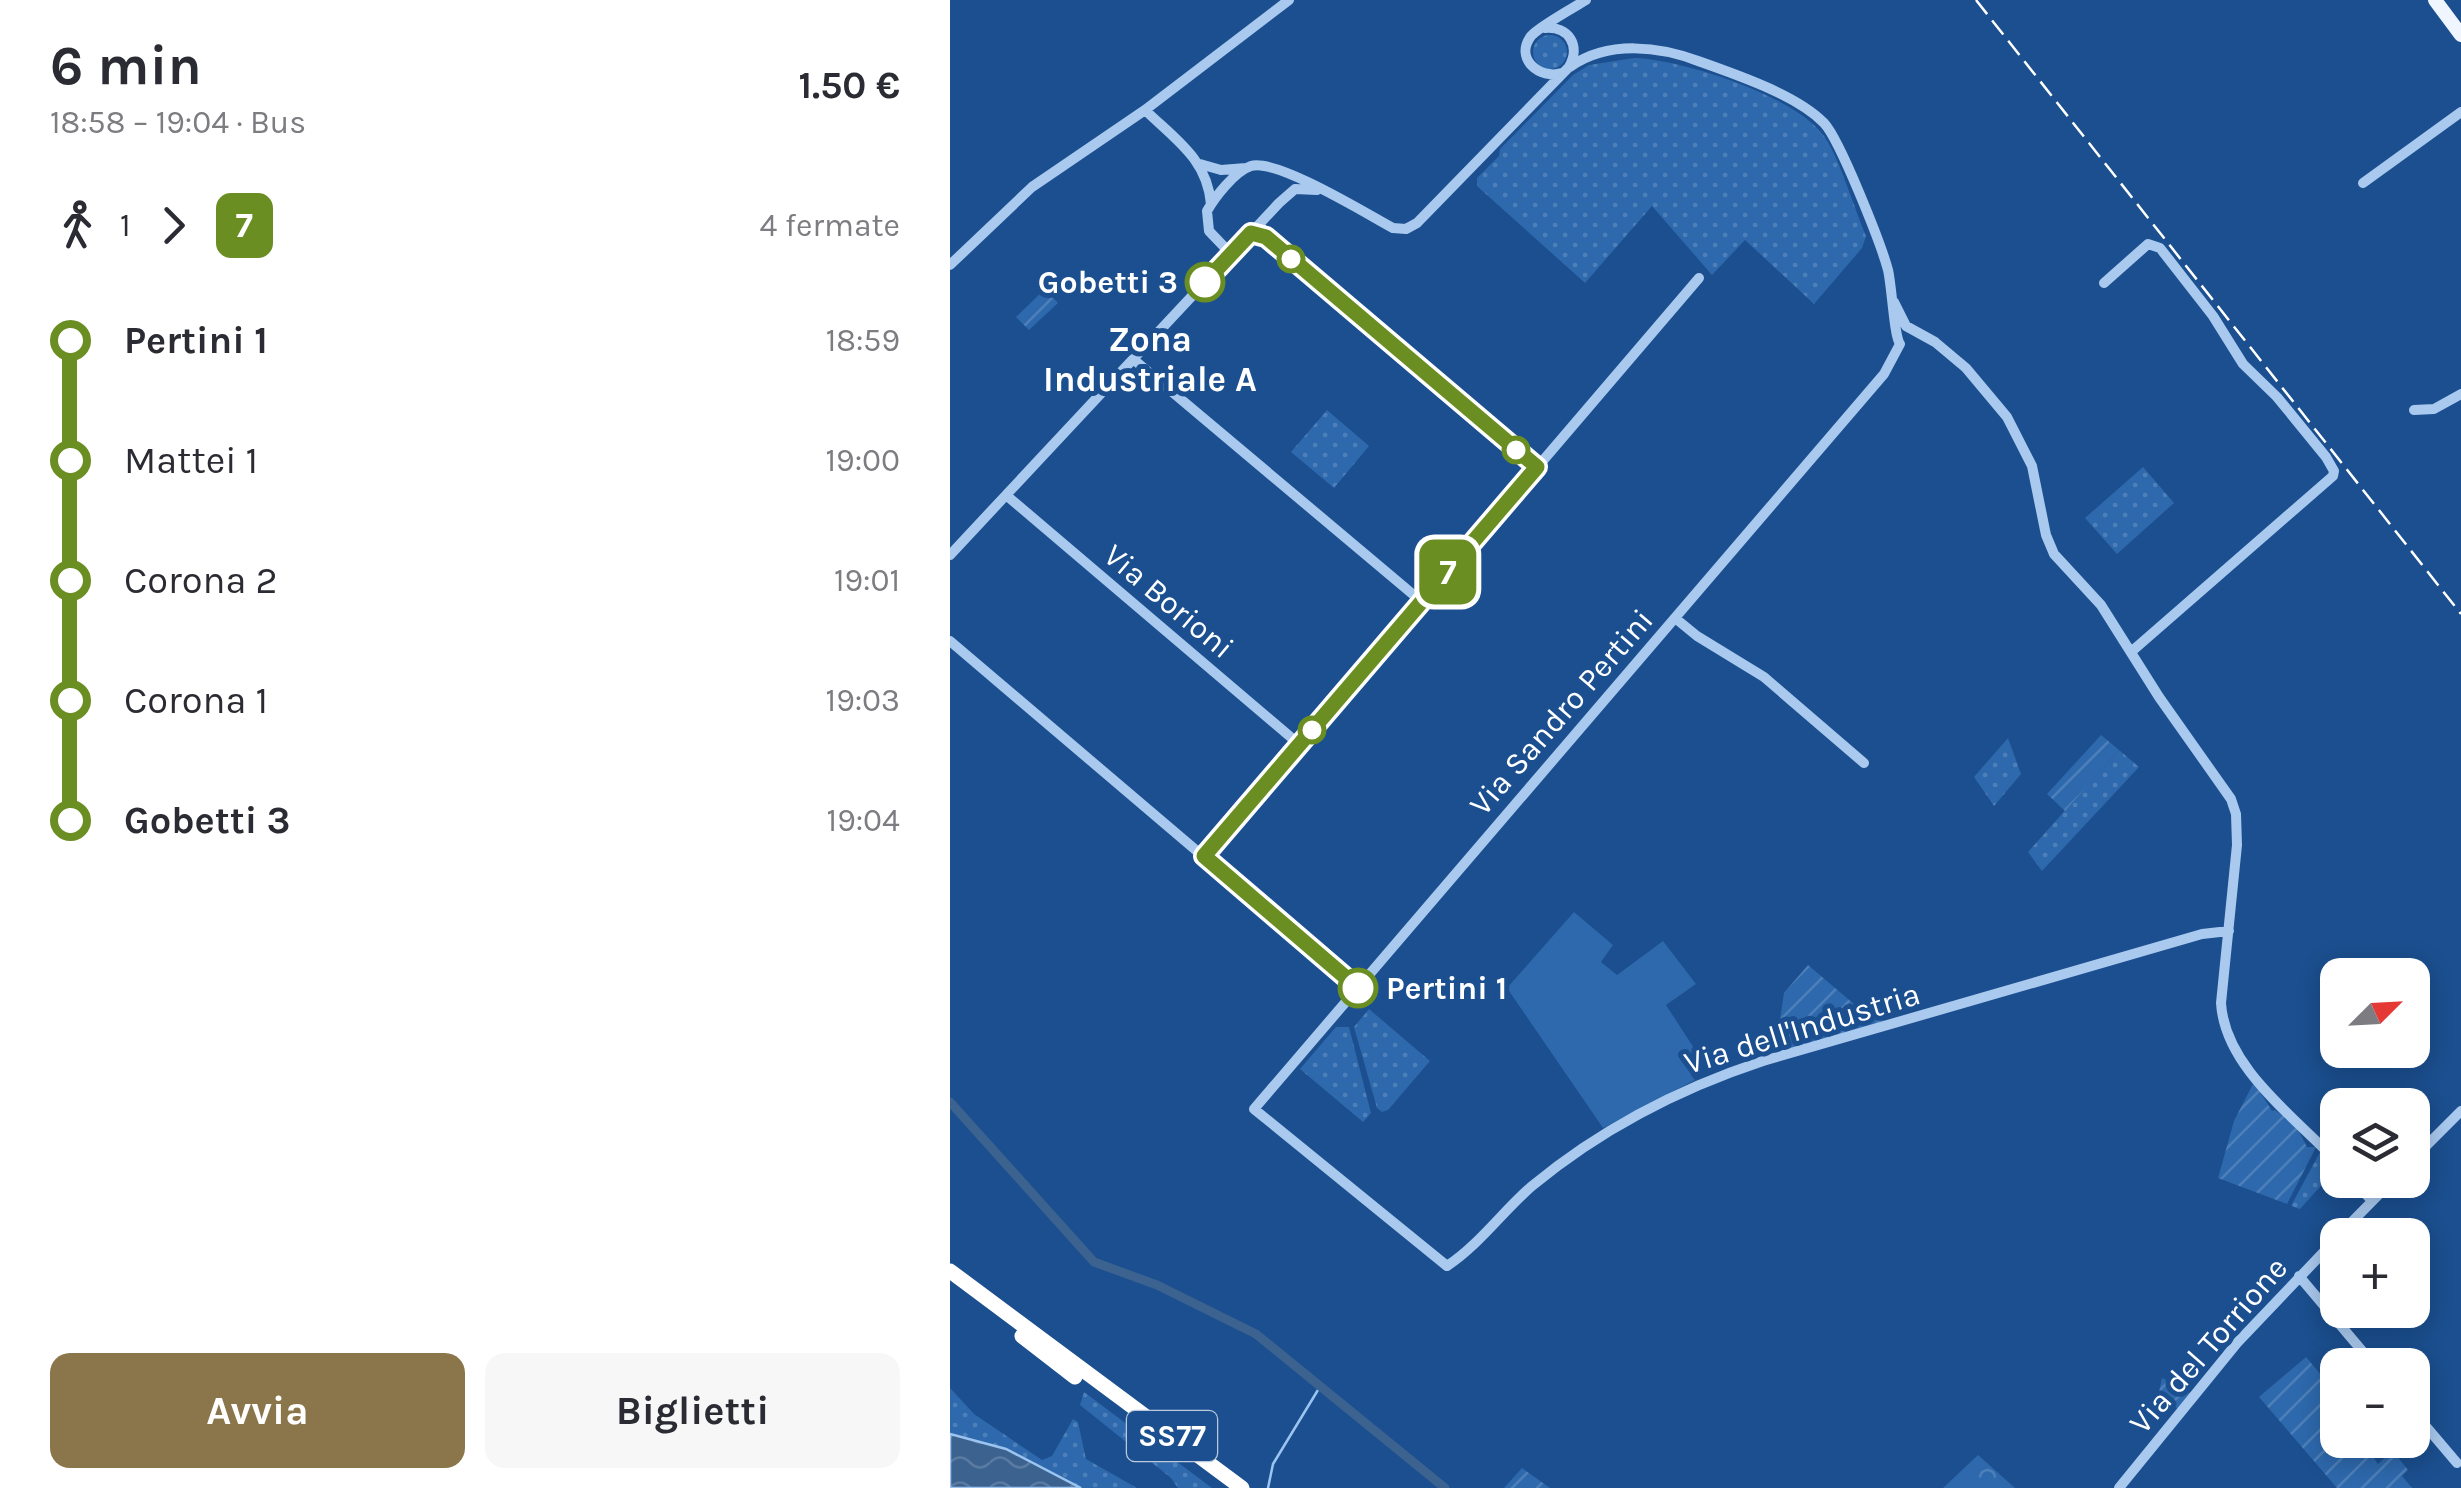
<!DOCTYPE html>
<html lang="it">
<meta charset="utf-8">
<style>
body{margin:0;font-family:Karla,sans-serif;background:#f7f7f7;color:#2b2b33;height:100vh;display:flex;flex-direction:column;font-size:38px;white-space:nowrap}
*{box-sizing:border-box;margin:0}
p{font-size:32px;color:#7c7c81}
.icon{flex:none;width:55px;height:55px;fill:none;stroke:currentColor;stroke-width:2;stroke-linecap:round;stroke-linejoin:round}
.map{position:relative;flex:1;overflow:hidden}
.panel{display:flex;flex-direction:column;background:#fff;width:950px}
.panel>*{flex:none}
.badge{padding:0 20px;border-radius:15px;font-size:35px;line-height:65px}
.needle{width:65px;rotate:66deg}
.tools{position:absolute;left:1370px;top:958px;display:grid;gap:20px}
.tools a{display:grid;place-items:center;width:110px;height:110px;border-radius:20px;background:#fff;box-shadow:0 5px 25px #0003;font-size:50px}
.map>.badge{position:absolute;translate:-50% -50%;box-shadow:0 0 0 5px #fff}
.legs{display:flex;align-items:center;gap:15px;height:110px;padding:0 50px;font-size:32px}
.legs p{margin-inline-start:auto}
.headline{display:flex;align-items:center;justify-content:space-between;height:170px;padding:0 50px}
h1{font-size:55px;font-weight:700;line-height:75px}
.primary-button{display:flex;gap:20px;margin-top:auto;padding:20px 50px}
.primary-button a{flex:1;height:115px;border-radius:20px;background:#8a764a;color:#fff;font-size:40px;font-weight:700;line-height:115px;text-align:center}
.primary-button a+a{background:#f7f7f7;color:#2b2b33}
ul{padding:0 50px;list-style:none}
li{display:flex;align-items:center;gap:35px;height:120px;font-size:38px}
li i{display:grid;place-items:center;width:15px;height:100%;margin:0 12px;background:currentColor}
li i::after{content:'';width:25px;height:25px;margin:-12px;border:8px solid;border-radius:50%;background:#fff}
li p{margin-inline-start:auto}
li:first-child i{background:linear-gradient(#0000 50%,currentColor 0)}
li:last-child i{background:linear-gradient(currentColor 50%,#0000 0)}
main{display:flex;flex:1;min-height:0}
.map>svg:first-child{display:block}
.grass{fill:url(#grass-dots)}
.forest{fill:url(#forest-crowns)}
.garden{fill:url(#garden-furrows)}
.pitch{fill:#2e69ad}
.water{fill:url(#water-waves);stroke:#9cc4f0;stroke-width:2.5}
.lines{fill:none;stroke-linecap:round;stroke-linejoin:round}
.stream{stroke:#9cc4f0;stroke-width:2.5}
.canal{stroke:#3c6290;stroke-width:9}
.minor{stroke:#a9c9ee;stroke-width:10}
.major{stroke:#f0f6ff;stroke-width:14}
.highway{stroke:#fff;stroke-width:15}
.rail{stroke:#fff;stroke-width:2.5;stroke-dasharray:18 8;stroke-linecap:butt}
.line-1-casing{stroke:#fff;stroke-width:22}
.line-1{stroke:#6b8e23;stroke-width:15}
.stop-1-dot{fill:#fff;stroke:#6b8e23;stroke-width:5}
.labels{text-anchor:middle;stroke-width:10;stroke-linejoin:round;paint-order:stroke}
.shield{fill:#1b4f8f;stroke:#bbcadd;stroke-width:2.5}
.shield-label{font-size:30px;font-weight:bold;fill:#fff}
.stop-label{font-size:32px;font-weight:bold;fill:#fff;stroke:#1b4f8f;text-anchor:end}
.street-label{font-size:32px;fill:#fff;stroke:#1b4f8f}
.neighbourhood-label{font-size:35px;font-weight:bold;fill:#fff;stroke:#1b4f8f}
</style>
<main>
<section class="panel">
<div class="headline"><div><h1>6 min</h1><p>18:58 – 19:04 · Bus</p></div><b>1.50 €</b></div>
<div class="legs"><svg class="icon" aria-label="walk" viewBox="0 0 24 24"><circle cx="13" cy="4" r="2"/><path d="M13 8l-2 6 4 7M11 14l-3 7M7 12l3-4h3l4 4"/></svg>1<svg class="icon" aria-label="forward" viewBox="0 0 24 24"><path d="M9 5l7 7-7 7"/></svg><b class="badge" style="background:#6b8e23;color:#fff">7</b><p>4 fermate</p></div>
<ul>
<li><i style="color:#6b8e23"></i><b>Pertini 1</b><p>18:59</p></li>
<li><i style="color:#6b8e23"></i><span>Mattei 1</span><p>19:00</p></li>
<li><i style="color:#6b8e23"></i><span>Corona 2</span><p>19:01</p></li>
<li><i style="color:#6b8e23"></i><span>Corona 1</span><p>19:03</p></li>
<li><i style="color:#6b8e23"></i><b>Gobetti 3</b><p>19:04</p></li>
</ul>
<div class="primary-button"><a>Avvia</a><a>Biglietti</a></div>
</section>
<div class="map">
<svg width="1511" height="1488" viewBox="0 0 1511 1488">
<defs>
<pattern id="grass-dots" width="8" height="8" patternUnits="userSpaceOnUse" patternTransform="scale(2.5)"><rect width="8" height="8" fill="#2e69ad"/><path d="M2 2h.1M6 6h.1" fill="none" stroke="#4d80b9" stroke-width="1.8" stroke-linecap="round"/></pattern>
<pattern id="forest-crowns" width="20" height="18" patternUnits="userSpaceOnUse" patternTransform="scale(2.5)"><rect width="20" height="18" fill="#2e69ad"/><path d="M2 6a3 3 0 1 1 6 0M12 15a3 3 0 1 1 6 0" fill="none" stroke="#4d80b9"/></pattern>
<pattern id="garden-furrows" width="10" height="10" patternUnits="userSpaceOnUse" patternTransform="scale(2.5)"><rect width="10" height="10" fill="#2e69ad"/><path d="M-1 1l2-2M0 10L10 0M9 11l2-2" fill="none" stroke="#4d80b9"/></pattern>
<pattern id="water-waves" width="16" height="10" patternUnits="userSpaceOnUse" patternTransform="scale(2.5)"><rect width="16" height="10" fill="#3c6290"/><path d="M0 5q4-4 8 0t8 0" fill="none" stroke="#597aa1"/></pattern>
</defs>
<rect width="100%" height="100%" fill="#1b4f8f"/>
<!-- grass -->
<path class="grass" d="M583 52a17 17 0 1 1 34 0a17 17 0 1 1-34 0Z
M684 58C731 59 846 96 874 136 890 159 904 208 916 236L912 248 864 304 795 240 762 275 702 206 635 283 527 186V178L549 156 550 149 623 75 639 65Z
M377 410 419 446 384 488 341 452Z
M1193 467 1224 503 1167 554 1135 518Z
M1058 738 1071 774 1044 806 1024 777Z
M1169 750 1189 767 1092 871 1078 852Z
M419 1009 480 1061 438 1110 432 1112 427 1108 404 1027Z
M386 1027H399L421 1113 413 1122 350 1069Z
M1370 1152 1386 1169 1350 1209 1341 1206Z
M0 1388 24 1414 92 1460 102 1456 123 1419 128 1422 136 1459 187 1488H131L56 1449 0 1434Z
M134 1392 262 1488H228L221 1478 130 1405Z"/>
<!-- forest -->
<path class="forest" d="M1028 1455 1065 1488H993Z"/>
<!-- garden -->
<path class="garden" d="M95 289 108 303 79 330 66 317Z
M1151 735 1169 750 1115 811 1097 794Z
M858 965 911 1010 928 1003 934 1021 825 1053 834 993Z
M1304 1082 1322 1111 1325 1110 1345 1124 1357 1147H1366L1337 1204 1268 1178 1284 1121Z
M1356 1357 1387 1394 1388 1440H1429L1418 1450 1428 1464 1443 1451 1458 1470 1452 1476 1462 1488H1387L1309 1397Z
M1212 1378 1242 1394 1230 1410 1208 1396Z
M572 1468 600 1488H554Z"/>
<!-- pitch -->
<path class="pitch" d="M624 912 663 945 651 962 667 975 713 941 746 984 716 1005 755 1065 741 1075 745 1080 653 1128 557 988Z"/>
<!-- water -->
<path class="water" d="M0 1434 56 1449 131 1488H0Z"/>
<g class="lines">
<!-- stream -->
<path class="stream" d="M318 1488 323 1464 371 1385"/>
<!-- canal -->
<path class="canal" d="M0 1102 144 1262 207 1285 306 1334 495 1488"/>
<!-- minor -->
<path class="minor" d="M620 67C658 40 710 46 751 62 787 75 847 95 874 123 890 140 931 244 938 270 942 287 944 336 950 344
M612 73C590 80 564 59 581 36 590 26 623 8 636 0
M195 110C226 140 257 159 261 204
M250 164 271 170 296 168
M1413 183 1511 112
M310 224 316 237 587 467
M281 254 259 231 257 211C265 197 285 171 301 166 326 158 417 214 443 228L456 229 467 223 619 67C631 46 619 26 595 28
M0 265 82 187 195 110 339 0
M1154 283 1198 244 1210 248 1263 316 1293 364 1327 397 1376 457 1384 471 1383 476 1181 652
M944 302 956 326 985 342 1016 368 1057 417 1082 466 1096 535 1104 554 1151 605 1209 697 1281 799 1286 814 1287 845 1271 1003C1275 1069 1347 1118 1388 1163
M950 344 934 374 304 1109 497 1266C529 1245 553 1211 582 1186 651 1129 728 1089 813 1061L1252 934 1279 931
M183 359 472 602
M1464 410 1484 409 1511 394
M56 495 350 745
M0 555 329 203 345 189 367 190
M725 618 747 636 814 677 914 763
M0 641 408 988
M255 856 749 278
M1462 1160 1511 1111
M1403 1180 1422 1201
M1389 1235 1443 1180
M1349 1276 1424 1365
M1462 1410 1507 1463
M1169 1488 1287 1343 1388 1237"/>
<!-- major -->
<path class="major" d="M1485 0 1511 35"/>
<!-- highway -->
<path class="highway" d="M0 1271 292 1488
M72 1336 125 1377"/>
<!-- rail -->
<path class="rail" d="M1026 0 1511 614"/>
</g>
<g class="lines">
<defs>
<path id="line-1" d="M255 282 301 233 316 237 587 467 254 856 408 988"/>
</defs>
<!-- line-1 casing -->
<use href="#line-1" class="line-1-casing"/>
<!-- line-1 -->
<use href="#line-1" class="line-1"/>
</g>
<!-- markers -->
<g class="stop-1-dot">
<circle cx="341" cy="259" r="12"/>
<circle cx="255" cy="282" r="18"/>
<circle cx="566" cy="450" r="12"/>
<circle cx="362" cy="730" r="12"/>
<circle cx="408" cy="988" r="18"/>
</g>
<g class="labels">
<!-- shield labels -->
<rect class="shield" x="177" y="1411" width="90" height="50" rx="8"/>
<g class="shield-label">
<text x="222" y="1446">SS77</text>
</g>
<!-- stop labels -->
<g class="stop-label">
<text x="228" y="293">Gobetti 3</text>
<text x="436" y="999" text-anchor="start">Pertini 1</text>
</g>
<!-- street labels -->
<g class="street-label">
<text transform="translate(219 601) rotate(40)" y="11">Via Borioni</text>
<text transform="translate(611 712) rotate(-49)" y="11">Via Sandro Pertini</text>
<text transform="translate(852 1028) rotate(-17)" y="11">Via dell'Industria</text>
<text transform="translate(1258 1345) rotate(-49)" y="11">Via del Torrione</text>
</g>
<!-- neighbourhood labels -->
<g class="neighbourhood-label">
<text x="200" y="351">Zona<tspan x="200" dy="40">Industriale A</tspan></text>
</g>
</g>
</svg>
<div class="tools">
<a><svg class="needle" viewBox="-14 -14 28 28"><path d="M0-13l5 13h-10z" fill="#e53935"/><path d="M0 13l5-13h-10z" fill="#7c7c81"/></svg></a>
<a><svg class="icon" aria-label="layers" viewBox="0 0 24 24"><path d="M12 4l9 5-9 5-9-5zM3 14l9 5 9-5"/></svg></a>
<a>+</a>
<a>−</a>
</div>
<b class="badge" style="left:498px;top:572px;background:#6b8e23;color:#fff">7</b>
</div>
</main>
